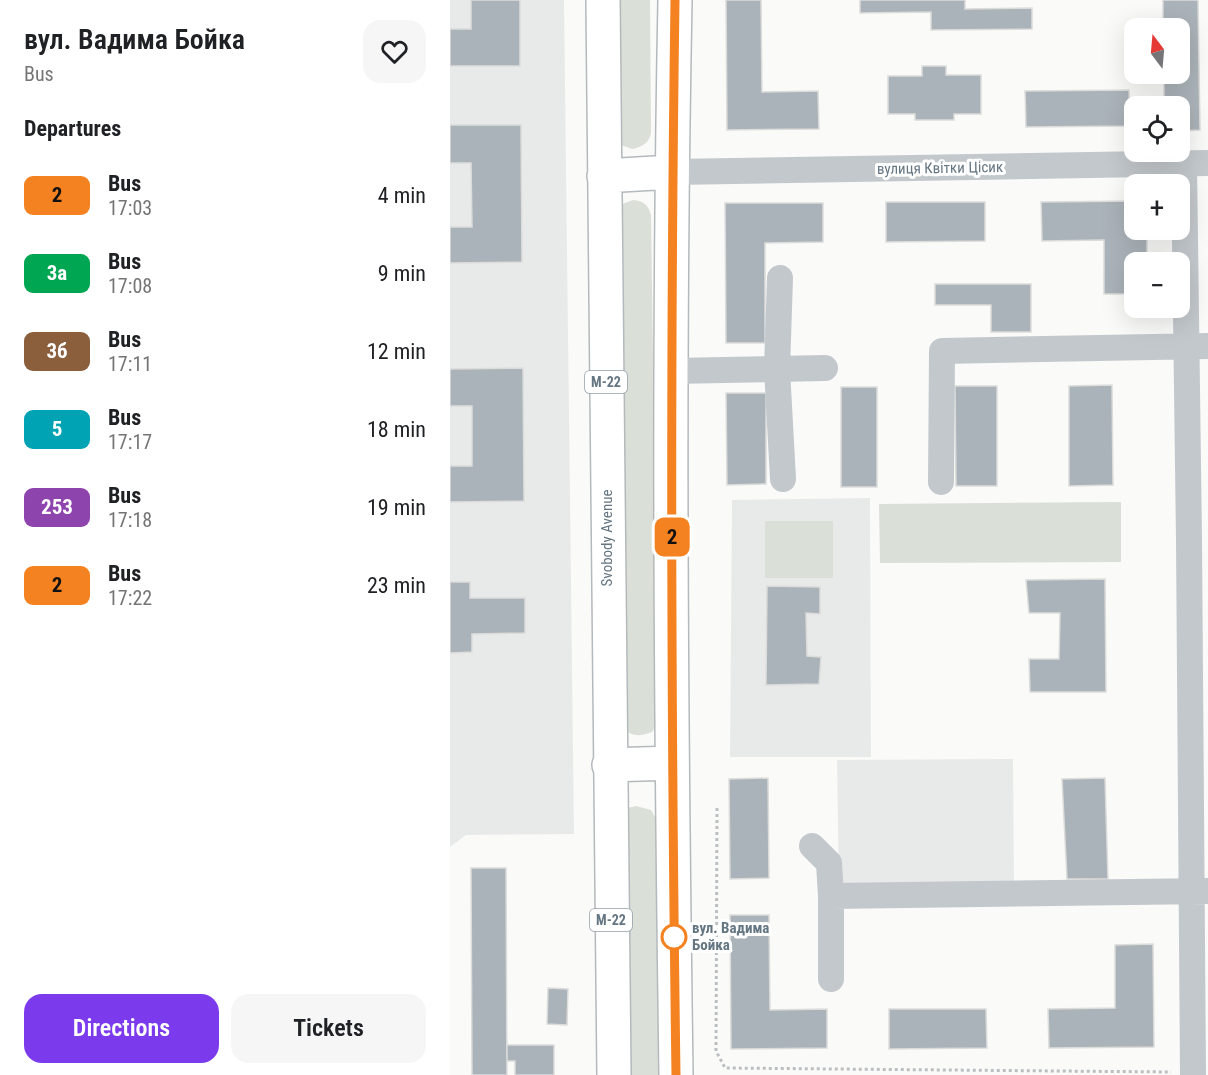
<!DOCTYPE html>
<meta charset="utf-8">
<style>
body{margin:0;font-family:"Roboto Condensed",sans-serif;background:#f6f6f6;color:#202124;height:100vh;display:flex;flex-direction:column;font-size:22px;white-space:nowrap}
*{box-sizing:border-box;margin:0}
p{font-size:20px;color:#757577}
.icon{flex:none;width:33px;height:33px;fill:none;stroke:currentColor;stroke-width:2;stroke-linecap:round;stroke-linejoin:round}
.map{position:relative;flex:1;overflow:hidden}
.details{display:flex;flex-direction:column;background:#fff;width:450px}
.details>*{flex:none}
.badge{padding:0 12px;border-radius:9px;font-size:21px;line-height:39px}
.needle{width:39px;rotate:344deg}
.fabs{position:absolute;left:674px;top:18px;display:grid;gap:12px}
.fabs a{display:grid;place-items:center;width:66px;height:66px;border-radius:12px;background:#fff;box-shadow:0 6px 24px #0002;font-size:30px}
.map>.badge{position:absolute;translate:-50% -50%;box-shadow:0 0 0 3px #fff}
h2{padding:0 24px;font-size:22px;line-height:54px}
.round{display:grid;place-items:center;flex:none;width:63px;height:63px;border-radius:18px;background:#f6f6f6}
.head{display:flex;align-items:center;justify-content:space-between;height:102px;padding:0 24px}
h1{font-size:28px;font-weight:600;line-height:45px}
.button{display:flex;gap:12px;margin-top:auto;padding:12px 24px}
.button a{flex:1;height:69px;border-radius:18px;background:#7c3aed;color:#fff;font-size:24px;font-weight:600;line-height:69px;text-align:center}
.button a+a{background:#f6f6f6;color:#202124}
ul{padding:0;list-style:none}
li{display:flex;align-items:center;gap:18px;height:78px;padding:0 24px}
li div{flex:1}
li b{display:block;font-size:22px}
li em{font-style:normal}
li .badge{min-width:66px;font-weight:700;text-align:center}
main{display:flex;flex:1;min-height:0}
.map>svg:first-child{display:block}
.built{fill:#e8e9e9}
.green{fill:#dadfd7}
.building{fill:#aab3b9;stroke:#dcdcda;stroke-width:1.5}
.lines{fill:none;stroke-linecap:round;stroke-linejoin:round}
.highway-casing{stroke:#b4b9bd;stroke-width:36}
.path{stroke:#bbbfc2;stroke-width:3;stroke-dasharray:3 3;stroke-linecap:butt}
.minor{stroke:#c3c8cc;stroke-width:26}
.highway{stroke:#fff;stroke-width:33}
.line-casing{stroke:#fff;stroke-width:14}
.line{stroke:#f58220;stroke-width:9}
.stop-dot{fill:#fff;stroke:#f58220;stroke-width:3}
.labels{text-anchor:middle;stroke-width:6;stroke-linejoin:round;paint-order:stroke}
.shield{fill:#fff;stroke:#939fa8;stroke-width:1.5}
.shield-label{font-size:14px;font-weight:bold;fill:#657683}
.street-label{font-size:15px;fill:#657683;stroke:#fff}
.stop-label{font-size:15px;font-weight:bold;fill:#657683;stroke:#fff;text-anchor:start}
</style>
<main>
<section class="details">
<div class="head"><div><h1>вул. Вадима Бойка</h1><p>Bus</p></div><a class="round"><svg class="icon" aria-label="heart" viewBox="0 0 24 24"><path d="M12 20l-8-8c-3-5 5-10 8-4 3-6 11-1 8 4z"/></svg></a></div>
<h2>Departures</h2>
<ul>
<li><span class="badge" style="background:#f58220;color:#111">2</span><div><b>Bus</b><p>17:03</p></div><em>4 min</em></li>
<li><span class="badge" style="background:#00a651;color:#fff">3а</span><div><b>Bus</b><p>17:08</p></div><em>9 min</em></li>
<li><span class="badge" style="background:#8b5e3c;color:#fff">3б</span><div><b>Bus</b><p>17:11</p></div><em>12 min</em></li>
<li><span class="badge" style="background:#00a3b4;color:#fff">5</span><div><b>Bus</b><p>17:17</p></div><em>18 min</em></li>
<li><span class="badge" style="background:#8e44ad;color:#fff">253</span><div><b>Bus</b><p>17:18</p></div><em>19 min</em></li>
<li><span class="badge" style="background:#f58220;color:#111">2</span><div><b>Bus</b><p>17:22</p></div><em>23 min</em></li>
</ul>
<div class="button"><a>Directions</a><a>Tickets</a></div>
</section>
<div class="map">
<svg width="758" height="1075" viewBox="0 0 758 1075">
<rect width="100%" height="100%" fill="#fafaf8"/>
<!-- built -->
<path class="built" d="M0 0H114L124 834 16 835 0 847Z
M420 498 421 757H280L282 500Z
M563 759 564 885 389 886 387 760Z"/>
<!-- green -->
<path class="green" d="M164 0H200L201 133C199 143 192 147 182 149L171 145Z
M183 200C194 201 198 205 201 215L208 722 202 732C192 736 183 737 175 730L170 205Z
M671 502V562L430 563 429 504Z
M315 521H383V578H315Z
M186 806 201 810 206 819 212 1075H172L174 812 178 808Z"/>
<!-- building -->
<path class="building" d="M21 0H70V66H0V29H21Z
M276 0H311L312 92 368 91 369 129 277 130Z
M410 0H515V9L582 8V29L481 30V12L410 13Z
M713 0H748L750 130 729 131V106H714V74H729V28H713Z
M472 66H496V75H531V114H504V120H465V114H438V76H472Z
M679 90 680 126 576 127 575 91Z
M0 125H71L72 262 0 263V227H22L21 163H0Z
M684 201V230H697V262H684V294H654V240L592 241 591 202Z
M436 202H535V241L436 242Z
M275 203H373V242L315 243V343H276Z
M485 284H581V332H541V305H485Z
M73 368 74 501 0 502V466H22V406H0V369Z
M662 385 663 485 619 486V386Z
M505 386H547V486H506Z
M391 387H427V487H391Z
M276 393H316V484L277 485Z
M655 579 656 692H580L579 659H609L610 613H579L576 580Z
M0 582H20V598H75V633L22 634V652L0 653Z
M317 586 370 587V614L356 613 357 656 371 657 369 684 316 685Z
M318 778 319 878 280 879 279 779Z
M655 778 658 879H617L612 779Z
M21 868H56L57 1075H22Z
M280 915H319L320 1010 377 1009V1048L281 1049Z
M703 944 704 1047 599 1048 598 1009 665 1008V945Z
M98 988 118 989 117 1025 97 1024Z
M439 1009H536L537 1048 439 1049Z
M57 1045H104V1075H65V1061H57Z"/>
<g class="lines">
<defs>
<path id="highway" d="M153 0 164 1075
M225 0C218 358 221 717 226 1075
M154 176 222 172
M159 765 222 763"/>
</defs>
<!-- highway casing -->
<use href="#highway" class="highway-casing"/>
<!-- path -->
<path class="path" d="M267 808 266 1051 275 1068 721 1072"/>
<!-- minor -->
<path class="minor" d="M734 163 739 540 743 1075
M222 172 758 163
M330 278 327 369 333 479
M222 371 375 368
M491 482 492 351 758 346
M362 846 379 863 381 896
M381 979V896L758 891"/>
<!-- highway -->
<use href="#highway" class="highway"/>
</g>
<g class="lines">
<defs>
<path id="line" d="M225 0C220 358 221 717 226 1075"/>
</defs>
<!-- line casing -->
<use href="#line" class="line-casing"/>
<!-- line -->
<use href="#line" class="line"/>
</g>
<!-- markers -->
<circle class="stop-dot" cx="224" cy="937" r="12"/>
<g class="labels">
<!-- shield labels -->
<g class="shield">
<rect x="135" y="371" width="42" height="22" rx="4.5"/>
<rect x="140" y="909" width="42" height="22" rx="4.5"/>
</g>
<g class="shield-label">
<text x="156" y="387">М-22</text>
<text x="161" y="925">М-22</text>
</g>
<!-- street labels -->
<g class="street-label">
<text transform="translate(490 168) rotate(-1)" y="5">вулиця Квітки Цісик</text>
<text transform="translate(157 538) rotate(-90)" y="5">Svobody Avenue</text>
</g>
<!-- stop labels -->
<g class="stop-label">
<text x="242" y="933">вул. Вадима<tspan x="242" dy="17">Бойка</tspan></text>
</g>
</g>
</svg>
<div class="fabs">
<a><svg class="needle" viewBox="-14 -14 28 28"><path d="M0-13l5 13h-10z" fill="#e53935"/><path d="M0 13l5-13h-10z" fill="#757577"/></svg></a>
<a><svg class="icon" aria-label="locate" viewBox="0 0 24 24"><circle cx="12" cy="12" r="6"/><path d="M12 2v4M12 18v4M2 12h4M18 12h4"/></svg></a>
<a>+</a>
<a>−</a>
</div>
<b class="badge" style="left:222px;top:537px;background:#f58220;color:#111">2</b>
</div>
</main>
